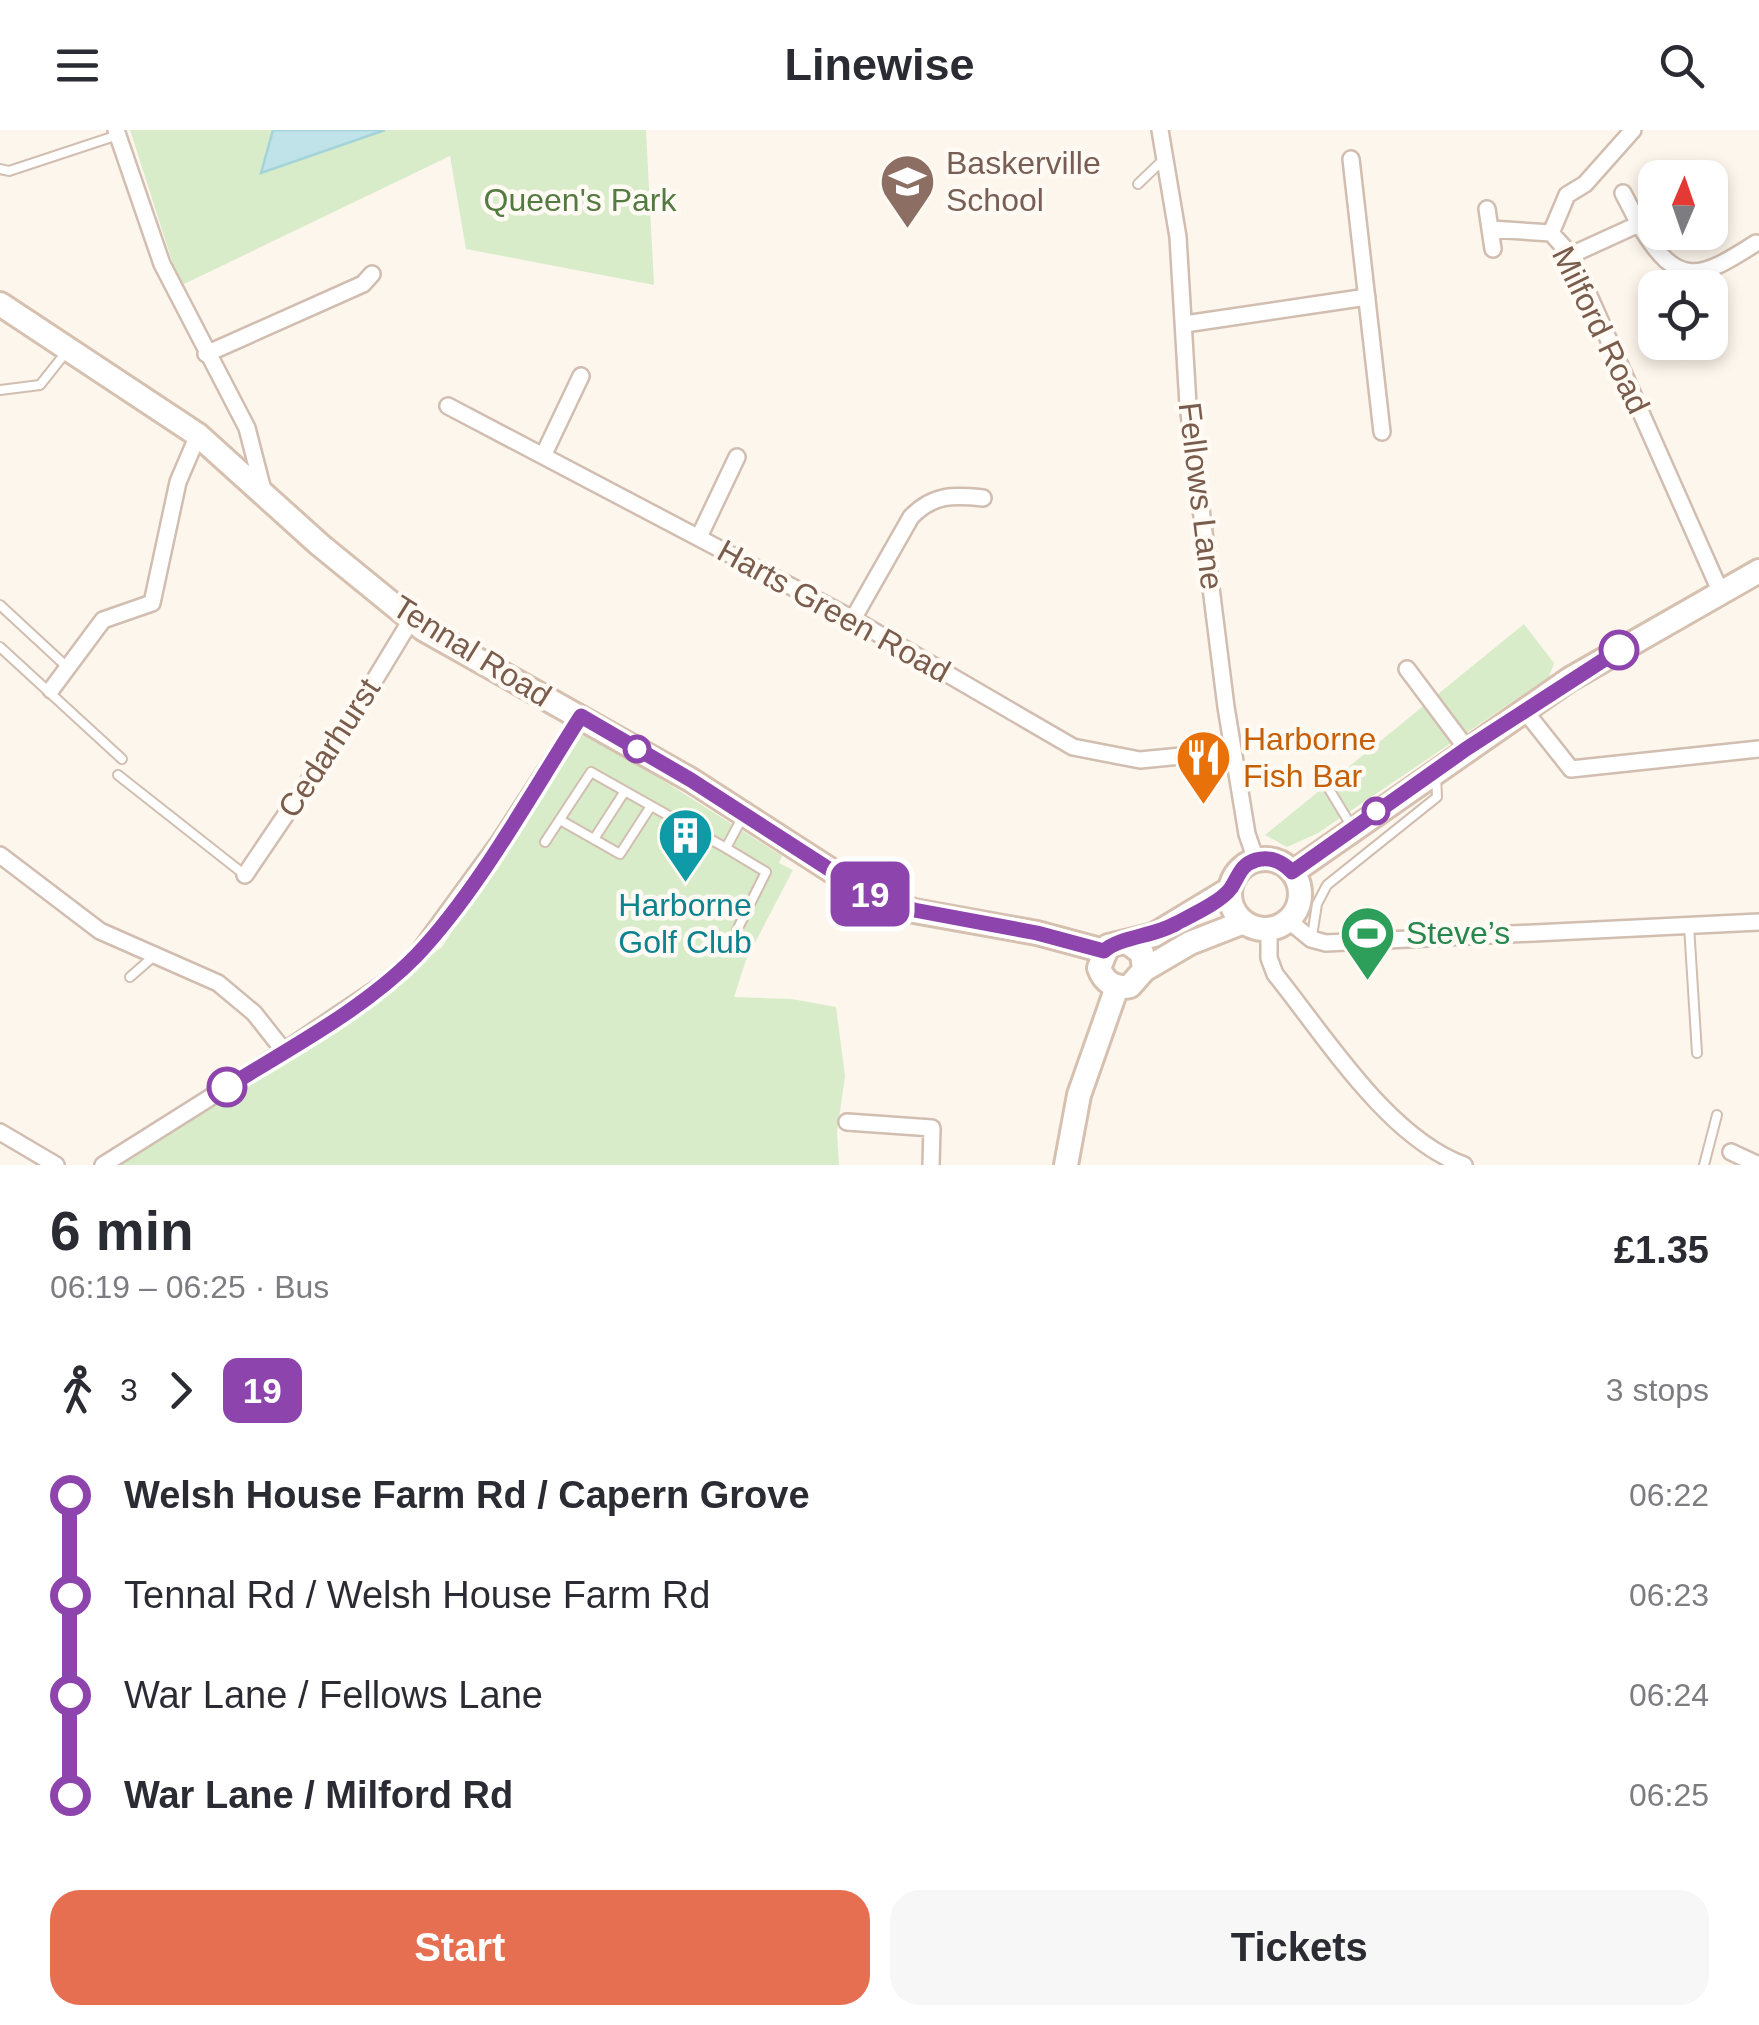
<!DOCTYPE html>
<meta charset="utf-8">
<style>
body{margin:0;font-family:Arial,sans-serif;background:#f7f7f7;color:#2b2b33;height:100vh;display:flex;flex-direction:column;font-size:38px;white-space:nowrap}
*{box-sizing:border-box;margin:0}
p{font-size:32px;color:#7c7c81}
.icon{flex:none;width:55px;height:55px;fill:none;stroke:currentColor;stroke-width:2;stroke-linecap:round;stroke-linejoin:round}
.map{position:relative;height:1035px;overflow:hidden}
.panel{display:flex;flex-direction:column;background:#fff;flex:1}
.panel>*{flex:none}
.badge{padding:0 20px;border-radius:15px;font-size:35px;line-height:65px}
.needle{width:65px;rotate:2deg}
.fabs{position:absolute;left:1638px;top:30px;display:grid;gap:20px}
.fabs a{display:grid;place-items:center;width:90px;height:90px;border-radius:20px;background:#fff;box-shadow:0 5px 15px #0003;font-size:50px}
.map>.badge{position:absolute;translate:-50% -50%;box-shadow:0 0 0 5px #fff}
.legs{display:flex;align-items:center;gap:15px;height:110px;padding:0 50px;font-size:32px}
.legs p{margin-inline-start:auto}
.headline{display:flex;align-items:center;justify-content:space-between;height:170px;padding:0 50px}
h1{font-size:55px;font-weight:800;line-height:75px}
.action{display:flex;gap:20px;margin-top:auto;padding:20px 50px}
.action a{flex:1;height:115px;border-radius:30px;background:#e76f51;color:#fff;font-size:40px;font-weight:800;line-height:115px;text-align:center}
.action a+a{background:#f7f7f7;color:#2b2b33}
ul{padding:0 50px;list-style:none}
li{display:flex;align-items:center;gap:35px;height:100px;font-size:38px}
li i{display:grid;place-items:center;width:15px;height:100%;margin:0 12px;background:currentColor}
li i::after{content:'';width:25px;height:25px;margin:-12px;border:8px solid;border-radius:50%;background:#fff}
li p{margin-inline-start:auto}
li:first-child i{background:linear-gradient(#0000 50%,currentColor 0)}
li:last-child i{background:linear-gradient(currentColor 50%,#0000 0)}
header{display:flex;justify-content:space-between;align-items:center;height:130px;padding:0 50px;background:#fff;font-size:45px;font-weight:800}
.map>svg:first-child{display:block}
.green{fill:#d8ecc9}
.water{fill:#bfe3e8;stroke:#a5d3da;stroke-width:2.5}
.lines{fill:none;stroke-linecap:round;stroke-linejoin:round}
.lane-casing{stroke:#d1beb0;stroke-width:12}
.street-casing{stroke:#d1beb0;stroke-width:20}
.secondary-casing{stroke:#d6c0b0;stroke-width:28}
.lane{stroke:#fff;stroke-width:8}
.street{stroke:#fff;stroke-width:15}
.secondary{stroke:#fff;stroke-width:22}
.line-1-casing{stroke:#fff;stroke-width:22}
.line-1{stroke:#8e44ad;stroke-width:15}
.stop-1-dot{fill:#fff;stroke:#8e44ad;stroke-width:5}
.labels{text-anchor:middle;stroke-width:9;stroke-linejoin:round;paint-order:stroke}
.education-label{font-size:32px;fill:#785e54;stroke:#fffaf3;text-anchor:start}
.park-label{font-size:32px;fill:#537a41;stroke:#fffaf3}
.street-label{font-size:32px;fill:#7a5c4d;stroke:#fffaf3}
.food-label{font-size:32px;fill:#c56008;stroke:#fffaf3;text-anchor:start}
.culture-label{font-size:32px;fill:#0d838f;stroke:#fffaf3}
.leisure-label{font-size:32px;fill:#27864d;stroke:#fffaf3;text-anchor:start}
</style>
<header><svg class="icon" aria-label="menu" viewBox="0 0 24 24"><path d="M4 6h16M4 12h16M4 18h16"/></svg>Linewise<svg class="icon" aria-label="search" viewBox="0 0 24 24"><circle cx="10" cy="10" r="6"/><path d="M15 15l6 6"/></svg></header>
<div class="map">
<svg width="1759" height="1035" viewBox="0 0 1759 1035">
<rect width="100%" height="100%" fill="#fdf6ec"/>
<!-- green -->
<path class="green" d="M130 0H646L654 155 466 119 450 26 180 156Z
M1524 494 1554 533 1549 547 1318 703 1287 717 1265 705Z
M582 599 782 726 779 733 793 740 746 830 734 867 792 869 836 877 845 946 837 1003 839 1035H116L290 927 442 817Z"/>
<!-- water -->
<path class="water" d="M273 0H385L261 43Z"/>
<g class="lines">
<defs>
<path id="lane" d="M0 39 9 41 118 5
M1138 54 1163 30
M0 260 40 255 67 221
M0 475 67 537
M0 517 122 629
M118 645 245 745
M1329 659 1352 697
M560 690 620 724 651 676
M594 709 625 661
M545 712 591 642 726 718 742 688
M726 718 766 742 737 800
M1689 796 1697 923
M1312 806 1317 774 1327 755 1437 667 1436 646
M130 847 154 826
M1704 1035 1717 985"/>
<path id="street" d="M116 0 162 134 247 298 263 360
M1160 0 1178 107 1188 275 1226 577 1247 704 1256 730
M1351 29 1382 302
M1623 63 1639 94
M1487 79 1493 119
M1491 99 1551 103 1571 125 1721 463
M1551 103 1567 65 1585 54 1633 0
M1571 125 1639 94C1678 160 1700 149 1756 113
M1185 194 1367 167
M206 224 363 154 372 144
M448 276 853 489 1073 617 1140 630 1233 621
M543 326 581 246
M699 407 737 327
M853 489 911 387C933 364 953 365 983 368
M1407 539 1467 619
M51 560 103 490 152 473 178 352 198 305
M1525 581 1571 639 1759 619
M0 725 100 801 218 853 254 883 284 921
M245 745 354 584 411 490
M1289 791 1311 809 1326 813 1759 792
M1269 799V828L1275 844C1325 906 1388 1008 1464 1035
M847 992 932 998 931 1035
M0 1002 56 1035
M1731 1022 1759 1035
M103 1035 284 921 385 853 415 827 499 712 581 586"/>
<path id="secondary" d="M0 174 198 305 320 415 423 499 691 650 863 761 914 781 1037 803 1104 821
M1230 764a35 35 0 1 1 70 0a35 35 0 1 1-70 0Z
M1293 742 1570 549 1759 441
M1128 813 1142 823 1144 840 1130 856C1115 860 1104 852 1099 838L1108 816 1154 805 1230 759
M1144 840 1190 813 1244 792
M1066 1035 1079 965 1117 857"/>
</defs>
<!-- lane casing -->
<use href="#lane" class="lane-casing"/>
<!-- street casing -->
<use href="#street" class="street-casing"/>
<!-- secondary casing -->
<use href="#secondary" class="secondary-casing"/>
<!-- lane -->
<use href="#lane" class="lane"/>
<!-- street -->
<use href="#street" class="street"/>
<!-- secondary -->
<use href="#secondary" class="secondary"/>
</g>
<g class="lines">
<defs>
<path id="line-1" d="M227 957C290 918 364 879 416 826 478 761 532 662 581 586L691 650 863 761 914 780 1037 803 1104 821C1119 807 1156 806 1177 793 1192 785 1221 772 1231 758 1239 746 1240 735 1256 730 1270 726 1283 732 1292 742L1466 619 1619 520"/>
</defs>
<!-- line-1 casing -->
<use href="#line-1" class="line-1-casing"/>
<!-- line-1 -->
<use href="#line-1" class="line-1"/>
</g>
<!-- icons -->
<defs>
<symbol id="school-pin" viewBox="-11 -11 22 30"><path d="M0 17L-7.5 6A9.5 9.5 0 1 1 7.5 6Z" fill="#8d6e63" stroke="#fffaf3"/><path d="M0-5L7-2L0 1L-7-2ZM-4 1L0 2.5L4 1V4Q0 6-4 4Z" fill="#fff"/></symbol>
<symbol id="restaurant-pin" viewBox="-11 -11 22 30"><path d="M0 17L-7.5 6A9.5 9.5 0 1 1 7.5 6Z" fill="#e8710a" stroke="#fffaf3"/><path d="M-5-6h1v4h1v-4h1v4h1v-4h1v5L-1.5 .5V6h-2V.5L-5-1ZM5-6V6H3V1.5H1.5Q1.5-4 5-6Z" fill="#fff"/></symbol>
<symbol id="building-pin" viewBox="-11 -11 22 30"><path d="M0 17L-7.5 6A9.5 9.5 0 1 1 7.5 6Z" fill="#0f9aa8" stroke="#fffaf3"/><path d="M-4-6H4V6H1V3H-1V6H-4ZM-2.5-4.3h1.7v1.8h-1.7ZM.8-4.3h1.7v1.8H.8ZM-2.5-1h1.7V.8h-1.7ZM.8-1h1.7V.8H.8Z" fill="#fff"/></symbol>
<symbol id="stadium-pin" viewBox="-11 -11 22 30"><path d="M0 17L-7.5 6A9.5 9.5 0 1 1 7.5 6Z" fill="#2e9e5b" stroke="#fffaf3"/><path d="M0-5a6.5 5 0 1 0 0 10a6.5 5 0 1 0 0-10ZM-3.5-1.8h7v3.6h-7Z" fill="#fff"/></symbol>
</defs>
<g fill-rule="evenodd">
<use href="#school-pin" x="876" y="20" width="63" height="86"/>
<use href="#restaurant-pin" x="1172" y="596" width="63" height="86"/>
<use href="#building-pin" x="654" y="674" width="63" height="86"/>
<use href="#stadium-pin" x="1336" y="772" width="63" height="86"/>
</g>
<!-- markers -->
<g class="stop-1-dot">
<circle cx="1619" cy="520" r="18"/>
<circle cx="637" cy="619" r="12"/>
<circle cx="1376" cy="681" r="12"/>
<circle cx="227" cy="957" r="18"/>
</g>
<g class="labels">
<!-- education labels -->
<g class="education-label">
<text x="946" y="44">Baskerville<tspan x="946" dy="37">School</tspan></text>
</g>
<!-- park labels -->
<g class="park-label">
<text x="580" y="81">Queen's Park</text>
</g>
<!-- street labels -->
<g class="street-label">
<text transform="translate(1601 200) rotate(64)" y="11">Milford Road</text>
<text transform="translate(1201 366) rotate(83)" y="11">Fellows Lane</text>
<text transform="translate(834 481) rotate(29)" y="11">Harts Green Road</text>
<text transform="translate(472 521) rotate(32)" y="11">Tennal Road</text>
<text transform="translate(329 618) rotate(-57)" y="11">Cedarhurst</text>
</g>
<!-- food labels -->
<g class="food-label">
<text x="1243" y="620">Harborne<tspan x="1243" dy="37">Fish Bar</tspan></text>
</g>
<!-- culture labels -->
<g class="culture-label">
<text x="685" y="786">Harborne<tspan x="685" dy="37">Golf Club</tspan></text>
</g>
<!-- leisure labels -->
<g class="leisure-label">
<text x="1406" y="814">Steve’s</text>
</g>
</g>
</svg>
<div class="fabs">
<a><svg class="needle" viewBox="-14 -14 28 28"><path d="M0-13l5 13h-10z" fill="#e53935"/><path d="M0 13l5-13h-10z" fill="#7c7c81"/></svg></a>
<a><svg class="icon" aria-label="locate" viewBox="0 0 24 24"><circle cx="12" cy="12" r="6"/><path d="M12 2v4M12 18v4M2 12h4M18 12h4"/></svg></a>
</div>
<b class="badge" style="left:870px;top:764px;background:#8e44ad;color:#fff">19</b>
</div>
<section class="panel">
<div class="headline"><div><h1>6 min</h1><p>06:19 – 06:25 · Bus</p></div><b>£1.35</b></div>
<div class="legs"><svg class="icon" aria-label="walk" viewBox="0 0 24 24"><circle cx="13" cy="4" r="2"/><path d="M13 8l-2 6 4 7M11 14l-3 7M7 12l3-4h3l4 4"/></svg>3<svg class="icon" aria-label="forward" viewBox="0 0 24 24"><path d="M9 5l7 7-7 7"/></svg><b class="badge" style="background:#8e44ad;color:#fff">19</b><p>3 stops</p></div>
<ul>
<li><i style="color:#8e44ad"></i><b>Welsh House Farm Rd / Capern Grove</b><p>06:22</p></li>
<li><i style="color:#8e44ad"></i><span>Tennal Rd / Welsh House Farm Rd</span><p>06:23</p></li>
<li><i style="color:#8e44ad"></i><span>War Lane / Fellows Lane</span><p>06:24</p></li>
<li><i style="color:#8e44ad"></i><b>War Lane / Milford Rd</b><p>06:25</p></li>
</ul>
<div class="action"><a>Start</a><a>Tickets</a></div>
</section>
